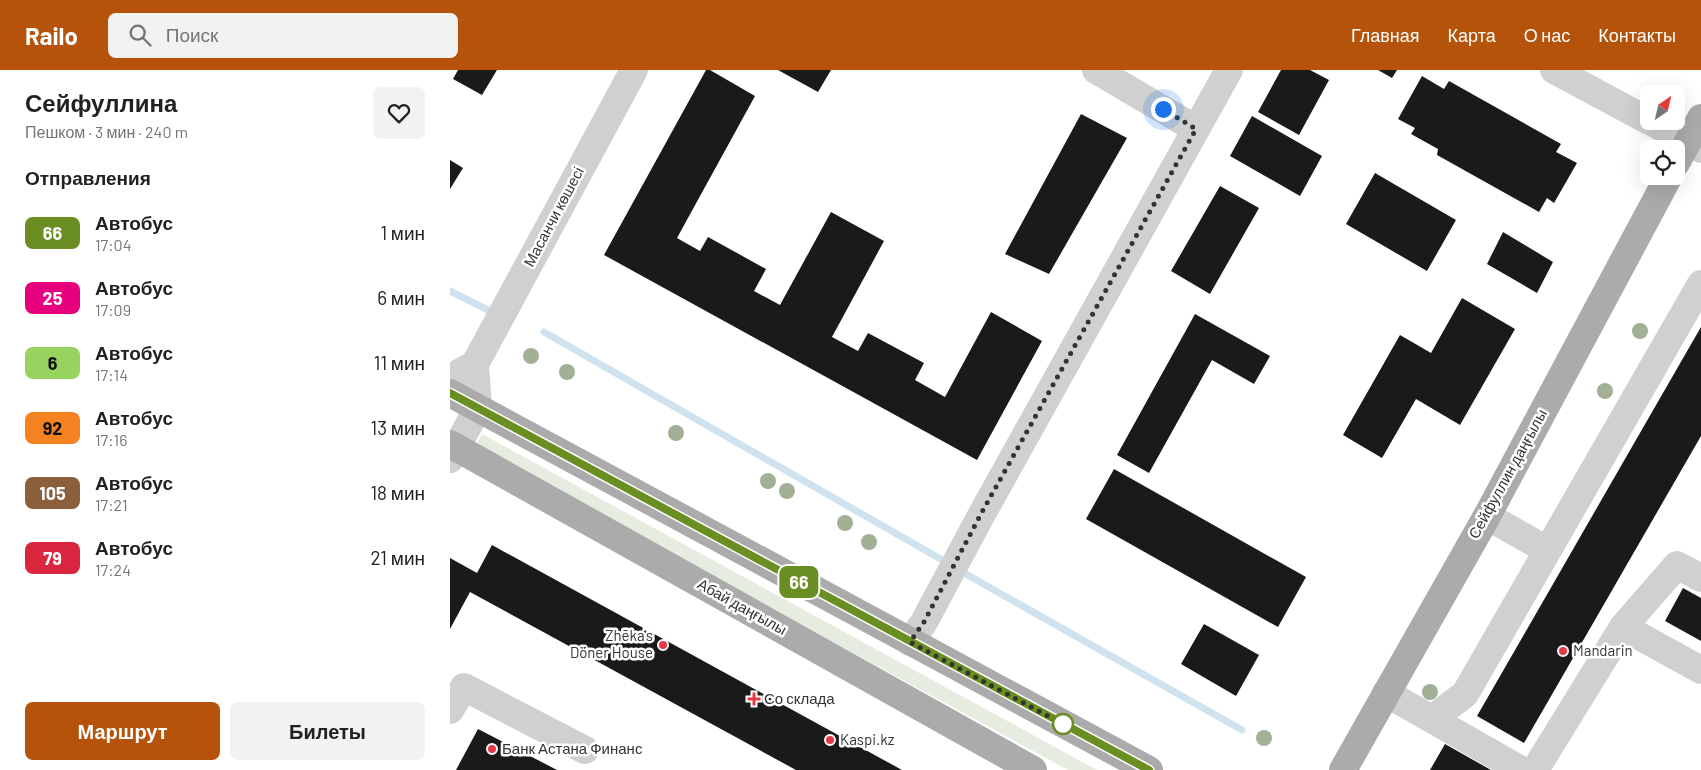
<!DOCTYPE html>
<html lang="ru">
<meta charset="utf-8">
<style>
body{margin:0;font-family:Barlow,sans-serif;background:#f2f2f2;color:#202124;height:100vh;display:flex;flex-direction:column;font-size:19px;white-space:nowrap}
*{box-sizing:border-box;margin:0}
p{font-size:16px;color:#757577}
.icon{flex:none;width:28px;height:28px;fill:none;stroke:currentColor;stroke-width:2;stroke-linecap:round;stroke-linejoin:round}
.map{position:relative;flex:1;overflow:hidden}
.sheet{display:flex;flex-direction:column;background:#fff;width:450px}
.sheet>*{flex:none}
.badge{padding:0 10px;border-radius:8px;font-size:18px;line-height:32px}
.needle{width:32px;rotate:34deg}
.tools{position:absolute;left:1190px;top:15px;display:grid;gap:10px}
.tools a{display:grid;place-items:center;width:45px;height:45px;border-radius:8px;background:#fff;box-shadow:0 5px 20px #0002;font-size:25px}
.you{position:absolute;width:25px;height:25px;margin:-12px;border:4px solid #fff;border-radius:50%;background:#1a73e8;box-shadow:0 0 0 8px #1a73e833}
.map>.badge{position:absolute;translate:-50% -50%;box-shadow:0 0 0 2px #fff}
h2{padding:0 25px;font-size:19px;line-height:45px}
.round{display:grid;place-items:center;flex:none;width:52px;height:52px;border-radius:8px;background:#f2f2f2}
.headline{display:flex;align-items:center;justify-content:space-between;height:85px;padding:0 25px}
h1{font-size:24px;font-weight:600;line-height:38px}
.button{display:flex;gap:10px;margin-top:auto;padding:10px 25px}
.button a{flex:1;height:58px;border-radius:8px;background:#b45309;color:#fff;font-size:20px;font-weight:600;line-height:58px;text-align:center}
.button a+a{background:#f2f2f2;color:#202124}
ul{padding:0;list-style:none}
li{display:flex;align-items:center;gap:15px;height:65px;padding:0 25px}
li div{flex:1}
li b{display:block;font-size:19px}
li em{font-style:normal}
li .badge{min-width:55px;font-weight:700;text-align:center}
header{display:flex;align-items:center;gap:30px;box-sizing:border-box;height:70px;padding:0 25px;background:#b45309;color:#fff}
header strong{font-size:24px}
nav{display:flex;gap:28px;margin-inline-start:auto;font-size:18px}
.search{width:350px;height:45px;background:#f2f2f2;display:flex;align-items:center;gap:12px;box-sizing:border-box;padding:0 18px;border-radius:8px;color:#757577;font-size:19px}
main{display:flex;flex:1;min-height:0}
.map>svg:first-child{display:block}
.green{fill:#e6ecdf}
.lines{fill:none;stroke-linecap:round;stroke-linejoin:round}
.stream{stroke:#cfe2ee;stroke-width:7}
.building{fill:#1a1a1a}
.minor{stroke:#d0d0d0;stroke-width:28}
.major{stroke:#ababab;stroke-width:28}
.tree{fill:#a2b095}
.line-casing{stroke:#fff;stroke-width:11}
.line{stroke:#6b8e23;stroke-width:8}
.walk{stroke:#333;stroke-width:5;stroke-dasharray:0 9}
.poi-dot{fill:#e63946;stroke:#fff;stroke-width:2}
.stop-dot{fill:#fff;stroke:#6b8e23;stroke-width:2.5}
.labels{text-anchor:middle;stroke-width:5;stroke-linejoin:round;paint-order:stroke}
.street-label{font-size:15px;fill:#333;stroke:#fff}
.poi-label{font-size:15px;fill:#333;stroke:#fff;text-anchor:start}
</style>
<header>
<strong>Railo</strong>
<div class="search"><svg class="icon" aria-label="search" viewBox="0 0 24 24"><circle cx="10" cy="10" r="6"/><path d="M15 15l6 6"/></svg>Поиск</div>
<nav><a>Главная</a><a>Карта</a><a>О нас</a><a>Контакты</a></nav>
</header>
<main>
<section class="sheet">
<div class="headline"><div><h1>Сейфуллина</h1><p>Пешком · 3 мин · 240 m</p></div><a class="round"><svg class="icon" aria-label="heart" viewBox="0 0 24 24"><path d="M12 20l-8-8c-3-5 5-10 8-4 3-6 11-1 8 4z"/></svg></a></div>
<h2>Отправления</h2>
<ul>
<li><span class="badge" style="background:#6b8e23;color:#fff">66</span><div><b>Автобус</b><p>17:04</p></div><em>1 мин</em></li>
<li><span class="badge" style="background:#e6007e;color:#fff">25</span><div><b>Автобус</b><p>17:09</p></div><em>6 мин</em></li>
<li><span class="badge" style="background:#96d35f;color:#111">6</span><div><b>Автобус</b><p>17:14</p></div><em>11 мин</em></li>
<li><span class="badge" style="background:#f58220;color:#111">92</span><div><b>Автобус</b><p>17:16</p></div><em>13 мин</em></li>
<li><span class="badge" style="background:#8b5e3c;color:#fff">105</span><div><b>Автобус</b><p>17:21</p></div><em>18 мин</em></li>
<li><span class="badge" style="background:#d7263d;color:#fff">79</span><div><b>Автобус</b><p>17:24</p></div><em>21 мин</em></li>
</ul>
<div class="button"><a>Маршрут</a><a>Билеты</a></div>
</section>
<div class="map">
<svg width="1251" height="700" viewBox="0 0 1251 700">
<rect width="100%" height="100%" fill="#fff"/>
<!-- green -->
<path class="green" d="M32 364 647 700H618L25 377Z"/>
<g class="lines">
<!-- stream -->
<path class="stream" d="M0 221 42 242
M94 262 494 491
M514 503 792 660"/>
</g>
<!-- building -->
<path class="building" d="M8 0H47L32 25 3 9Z
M256 0H260L305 26 227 168 250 181 258 167 316 199 304 221 330 235 381 142 434 171 382 267 408 281 418 263 474 293 465 310 495 327 541 242 592 271 527 390 154 185Z
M328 0H381L368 22Z
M831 0H860L879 10 849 65 808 42Z
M928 0H947L942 8Z
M972 6 994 19 999 11 1111 74 1106 82 1127 93 1104 133 1097 128 1089 142 987 85 988 79 961 64 965 58 948 49Z
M631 44 677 68 599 204 555 184Z
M802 46 872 86 850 126 780 86Z
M0 90 13 98 0 119Z
M925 103 1006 150 977 201 896 154Z
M770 116 809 138 760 224 721 201Z
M1053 162 1103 192 1087 223 1037 194Z
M1012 228 1065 259 1010 355 966 329 932 388 893 365 950 265 981 283Z
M745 244 820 286 804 314 762 290 699 403 667 385Z
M1251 257V366L1074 673 1027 646Z
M664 399 856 507 828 557 636 449Z
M42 475 452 700H346L20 522 0 559V488L27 503Z
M1233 518 1251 528V571L1215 551Z
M754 554 809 585 786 626 731 594Z
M28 659 107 700H6Z
M995 674 1041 700H980Z"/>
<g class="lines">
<!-- minor -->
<path class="minor" d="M646 0 746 59
M1104 0 1199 51
M1200 51 1251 79
M0 308 25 294 184 0
M0 389 28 338 25 294
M1037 446 1097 480
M1251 508 1227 495 1173 557 1251 600
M460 572 474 552 533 442 779 0
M936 623 1071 700
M0 640 14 617 135 680
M982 649 1015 624 1251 214
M1085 700 1173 557"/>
<!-- major -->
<path class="major" d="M1226 93 1251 48
M0 323 699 700
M0 374 583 700
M893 700 1037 446 1219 106"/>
</g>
<!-- trees -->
<g class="tree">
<circle cx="1190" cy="261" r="8"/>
<circle cx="81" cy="286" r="8"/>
<circle cx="117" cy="302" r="8"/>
<circle cx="1155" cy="321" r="8"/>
<circle cx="226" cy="363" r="8"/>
<circle cx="318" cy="411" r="8"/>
<circle cx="337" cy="421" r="8"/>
<circle cx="395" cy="453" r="8"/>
<circle cx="419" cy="472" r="8"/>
<circle cx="980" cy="622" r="8"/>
<circle cx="814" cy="668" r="8"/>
</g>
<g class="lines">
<defs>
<path id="line" d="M0 323 699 700"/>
</defs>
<!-- line casing -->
<use href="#line" class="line-casing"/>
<!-- line -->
<use href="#line" class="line"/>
<!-- walk -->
<path class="walk" d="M613 654 460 572 474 552 532 442 746 59 713 39"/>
</g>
<!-- markers -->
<g class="poi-dot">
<circle cx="213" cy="575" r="5"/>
<circle cx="1113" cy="581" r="5"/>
<path d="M301.5 621.5h5v5h5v5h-5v5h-5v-5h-5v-5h5z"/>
<circle cx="380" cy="670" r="5"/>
<circle cx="42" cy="679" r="5"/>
</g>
<circle class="stop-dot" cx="613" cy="654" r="10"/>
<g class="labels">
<!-- street labels -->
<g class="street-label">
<text transform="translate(104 147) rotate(-62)" y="5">Масанчи көшесі</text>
<text transform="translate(1058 404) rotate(-61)" y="5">Сейфуллин даңғылы</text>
<text transform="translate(292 537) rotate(29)" y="5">Абай даңғылы</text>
</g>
<!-- poi labels -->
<g class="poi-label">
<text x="203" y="571" text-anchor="end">Zhēka's<tspan x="203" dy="17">Döner House</tspan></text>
<text x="1123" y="586">Mandarin</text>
<text x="314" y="634">Со склада</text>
<text x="390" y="675">Kaspi.kz</text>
<text x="52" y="684">Банк Астана Финанс</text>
</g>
</g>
</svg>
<div class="tools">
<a><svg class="needle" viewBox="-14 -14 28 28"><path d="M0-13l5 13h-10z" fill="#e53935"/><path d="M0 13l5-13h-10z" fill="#757577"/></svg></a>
<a><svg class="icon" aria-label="locate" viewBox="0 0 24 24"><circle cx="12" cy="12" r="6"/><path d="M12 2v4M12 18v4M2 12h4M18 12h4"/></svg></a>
</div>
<div class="you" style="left:713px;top:39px"></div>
<b class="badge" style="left:349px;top:512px;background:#6b8e23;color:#fff">66</b>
</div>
</main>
